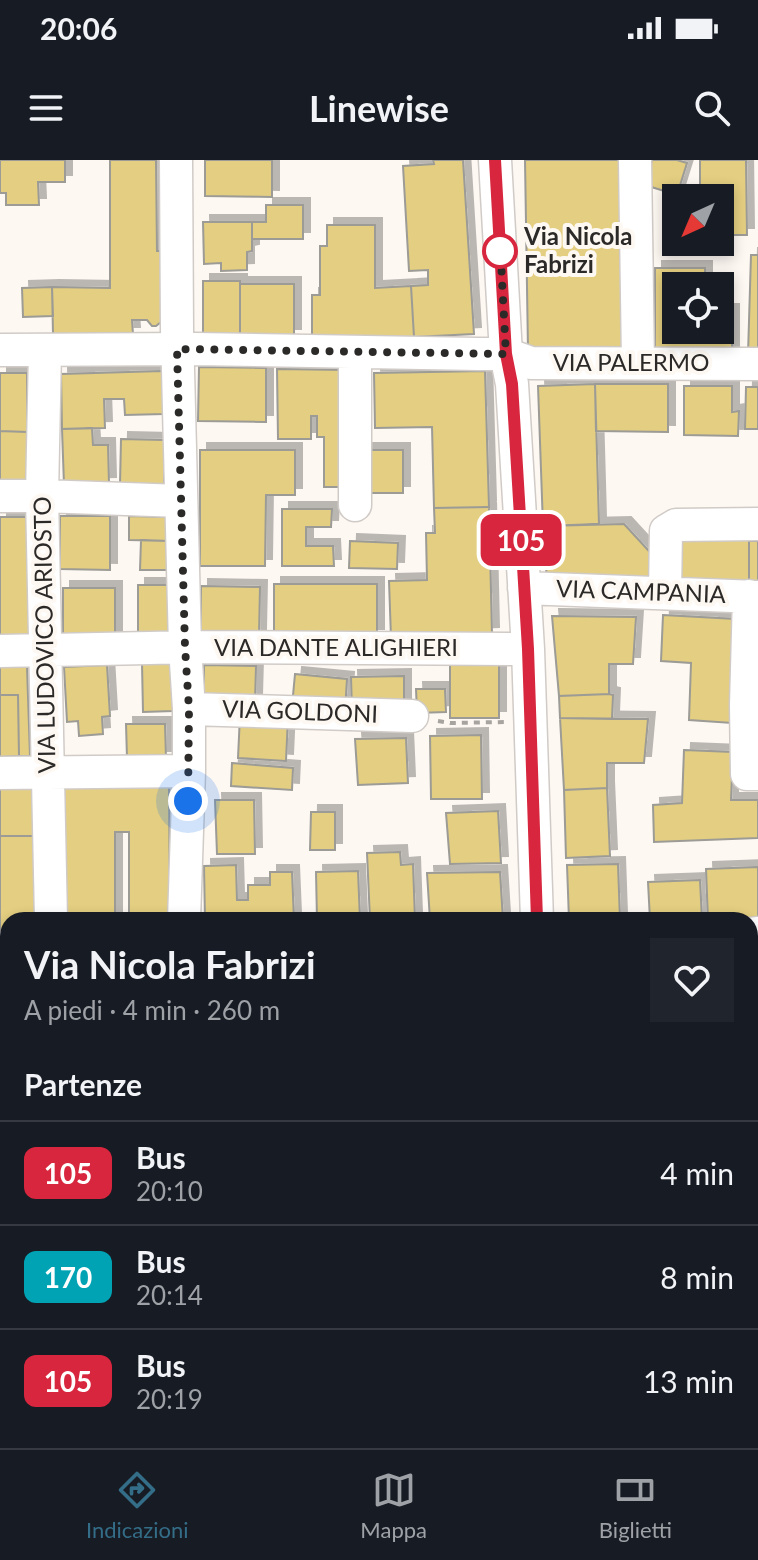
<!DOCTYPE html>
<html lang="it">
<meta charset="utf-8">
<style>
body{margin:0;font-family:Lato,sans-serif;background:#20242c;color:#f1f3f6;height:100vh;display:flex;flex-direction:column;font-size:30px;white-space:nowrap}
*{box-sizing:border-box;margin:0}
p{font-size:26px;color:#9ea1a6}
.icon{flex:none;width:44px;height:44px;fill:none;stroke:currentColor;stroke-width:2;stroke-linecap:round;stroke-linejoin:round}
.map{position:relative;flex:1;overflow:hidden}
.details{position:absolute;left:0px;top:752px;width:758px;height:536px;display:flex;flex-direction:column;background:#171b24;border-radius:24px 24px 0 0;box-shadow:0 4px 12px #0003}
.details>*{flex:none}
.badge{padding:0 16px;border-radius:12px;font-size:28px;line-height:52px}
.needle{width:52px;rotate:224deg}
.fabs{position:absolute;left:662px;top:24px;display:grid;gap:16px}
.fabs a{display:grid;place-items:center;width:72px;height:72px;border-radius:0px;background:#171b24;box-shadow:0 4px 12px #0003;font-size:40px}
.you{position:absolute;width:40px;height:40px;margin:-20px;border:6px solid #fff;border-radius:50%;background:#1a73e8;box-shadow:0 0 0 12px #1a73e833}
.map>.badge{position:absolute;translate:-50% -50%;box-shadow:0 0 0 4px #fff}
h2{padding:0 24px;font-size:30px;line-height:72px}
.round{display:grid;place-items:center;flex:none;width:84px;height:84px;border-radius:0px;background:#20242c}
.summary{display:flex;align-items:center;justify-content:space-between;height:136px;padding:0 24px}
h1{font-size:38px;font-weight:700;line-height:60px}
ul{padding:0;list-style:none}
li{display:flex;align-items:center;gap:24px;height:104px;padding:0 24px;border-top:2px solid #363941}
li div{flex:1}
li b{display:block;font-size:30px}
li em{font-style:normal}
li .badge{min-width:88px;font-weight:700;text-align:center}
.status{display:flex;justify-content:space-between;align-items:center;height:56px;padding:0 40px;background:#171b24;direction:ltr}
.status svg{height:22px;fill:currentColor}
header{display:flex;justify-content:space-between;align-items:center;height:104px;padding:0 24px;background:#171b24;font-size:36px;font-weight:700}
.menu{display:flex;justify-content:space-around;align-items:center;height:112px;border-top:2px solid #363941;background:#171b24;font-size:22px;color:#9ea1a6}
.menu a{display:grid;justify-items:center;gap:4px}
.menu .current{color:#346d87}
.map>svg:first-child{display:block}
.building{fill:#e3ce81;stroke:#9c9b95;stroke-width:2;filter:url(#shadow)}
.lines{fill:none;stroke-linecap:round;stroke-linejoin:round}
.minor-casing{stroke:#d1cbc7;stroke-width:35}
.path{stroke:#a7a39f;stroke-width:4;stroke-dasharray:6 6;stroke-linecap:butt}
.minor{stroke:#fff;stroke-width:32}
.line-casing{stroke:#fff;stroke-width:18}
.line{stroke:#d7263d;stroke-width:12}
.walk{stroke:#2c2a28;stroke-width:8;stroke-dasharray:0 14.4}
.stop-dot{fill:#fff;stroke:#d7263d;stroke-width:4}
.labels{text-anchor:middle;stroke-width:8;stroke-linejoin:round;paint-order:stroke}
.stop-label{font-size:24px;font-weight:bold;fill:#2c2a28;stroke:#fef8f3;text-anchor:start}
.street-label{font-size:24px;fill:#2c2a28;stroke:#fef8f3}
</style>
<div class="status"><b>20:06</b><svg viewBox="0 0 49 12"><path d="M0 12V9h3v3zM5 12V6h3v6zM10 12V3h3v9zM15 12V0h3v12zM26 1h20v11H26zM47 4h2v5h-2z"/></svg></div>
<header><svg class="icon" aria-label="menu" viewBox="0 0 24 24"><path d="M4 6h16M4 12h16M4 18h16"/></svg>Linewise<svg class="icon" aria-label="search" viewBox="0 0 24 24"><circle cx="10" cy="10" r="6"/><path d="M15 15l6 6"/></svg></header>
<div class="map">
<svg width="758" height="1288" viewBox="0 0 758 1288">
<defs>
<filter id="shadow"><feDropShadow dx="7" dy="-7" stdDeviation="0" flood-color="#0004"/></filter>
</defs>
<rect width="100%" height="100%" fill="#fef8f3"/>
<!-- building -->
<path class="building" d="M0 0H65V22H38L39 45H6V33H0Z
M110 0H156L157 91H163L161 162 156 166H152L147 160H132L133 174H53L52 127 110 128Z
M205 0H272V37L205 36Z
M433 0H463L474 174 414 177 411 126 428 125V110L409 111 403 6 434 4Z
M525 0H624L626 192 528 191Z
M652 0H677L687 3 677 35 645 25Z
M700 0H746L747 75H720V38H700Z
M266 45H303V79H252V62H266Z
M203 62H252V91L247 92V110L221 111V103L204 104Z
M327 65H375V128L411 126 414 177 312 176V135H320V86H327Z
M751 95H758V194H748Z
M655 108H705V126H676V170H720V151H732V195L655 194Z
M203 121H240V176H203Z
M240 124H294V176H240Z
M52 127 53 156 23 157 22 128Z
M199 207 266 208V262L198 261Z
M277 209 347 210V327H324V277H317V256H311V279H278Z
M162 211 164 254 125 255 124 239H104L105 268 62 269 61 214Z
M485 211 489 347 434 348 432 267 375 268 374 213Z
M0 213H27V272L0 271Z
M595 224 599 364 543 366 538 226Z
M595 224H668V272L596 271Z
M684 226H732V252L739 251 738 276 684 275Z
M746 227H758V269H745Z
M92 268 93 285H108L109 324 64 325 62 269Z
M0 271 27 272V327H0Z
M121 279 164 280V326L120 324Z
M200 290H295V335H266L265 406H200Z
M365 290H403V333H365Z
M489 347 492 474 391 478 389 421 427 420 426 373H435L434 348Z
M282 349H332L331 367H306V386H333L334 406H282Z
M60 356H110V410L60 409Z
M129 356 170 357 169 381 129 380Z
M0 357H34L35 483H0Z
M624 364 660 403 658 425 547 420 543 366Z
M680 370H749V422H680Z
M141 380 169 381V410H140Z
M350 381 398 383 397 409 349 408Z
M749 381H758V423L749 422Z
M274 424H377V476H274Z
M138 425H175V473H138Z
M201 426 260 427 259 476H201Z
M63 428H115V478H63Z
M663 455 736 459 732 563 689 560 691 503 661 501Z
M552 456 636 457 633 504H609V534L559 536Z
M450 503H499V558H450Z
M142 504H172L173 551 143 552Z
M107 505 110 556 102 557 103 574 79 576 78 561 67 562 64 507Z
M204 505 256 506 255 542 204 541Z
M0 507H27L30 596H19L18 535H0Z
M295 514 347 519 345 550 292 546Z
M404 516V549L352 550 351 517Z
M416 529H445L446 552 417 553Z
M609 534 613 535 612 559 560 558 559 536Z
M0 535H18L19 596 0 597Z
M240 555 288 557 286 601 238 598Z
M560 558 648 559 644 603H607V628L564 630Z
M126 564H165L166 598H127Z
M481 575 482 639H431L430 576Z
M406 578 408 623 358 625 355 579Z
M684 590 733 592 731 640H758V678L654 682 653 645 682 643Z
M232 603 293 608 292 630 231 626Z
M169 624 170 760H129V672H115V760H65L64 625Z
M0 625H34V676H0Z
M607 628 610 696 566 698 564 630Z
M215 640H254L255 694H217Z
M498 651 501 703 450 704 446 653Z
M311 652H335V690H310Z
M0 676H34L35 760H8V778H0Z
M400 692 401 705 413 704 415 760H370L367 693Z
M618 704 620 760H569L567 705Z
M236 705 237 740H248V725H270V712H292L294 760H205L204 706Z
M758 707V763L750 760H708L706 709Z
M358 711 360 760H317L316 712Z
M500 712 503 760H430L427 713Z
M700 720 702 760H650L648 722Z
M750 795H758V854H750Z
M0 805H8V878H0Z
M8 891V939H0V892Z
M750 923H753L755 982H750Z
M0 951H8V990H0Z
M0 1004H8V1113H0Z
M750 1014H758L757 1055H750Z
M753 1067H758V1103H753Z
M750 1115H758V1184H750Z
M0 1137H8V1198H0Z
M0 1224H8V1269H0Z
M114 1280H162V1288H11V1286L114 1284Z
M198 1280H238V1288H198Z
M479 1280H527L528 1288H480Z"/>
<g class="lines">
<defs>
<path id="minor" d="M176 0 177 170 185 487 189 549V611L184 760
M495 0 506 194 512 224 528 489 537 760
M635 0 638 202
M0 190 196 189 478 194H506L531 203 758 204
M45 191 42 336 51 760
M0 336H42L181 341
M355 345V192
M524 428 758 437
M665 433 666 371 676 365 758 364
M749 436 746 545 758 560
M0 491 198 487 528 489
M746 545 747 614H758
M189 549 412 556
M0 613 189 611
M750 774 758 773
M0 788 8 787
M750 997H758
M0 998H8
M750 1195H758
M0 1205H8
M560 1280V1288
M186 1288V1280"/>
</defs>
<!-- minor casing -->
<use href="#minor" class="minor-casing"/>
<!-- path -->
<path class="path" d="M438 561 450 563 505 562"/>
<!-- minor -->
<use href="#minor" class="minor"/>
</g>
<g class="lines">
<defs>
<path id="line" d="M495 0 506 194 512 224 528 489 537 760"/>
</defs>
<!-- line casing -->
<use href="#line" class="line-casing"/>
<!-- line -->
<use href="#line" class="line"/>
<!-- walk -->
<path class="walk" d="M188 641 189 549 185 487 177 189 506 194 500 83V91"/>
</g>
<!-- markers -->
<circle class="stop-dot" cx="500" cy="91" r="16"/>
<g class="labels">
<!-- stop labels -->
<g class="stop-label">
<text x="524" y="85">Via Nicola<tspan x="524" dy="28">Fabrizi</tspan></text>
</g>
<!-- street labels -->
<g class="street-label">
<text x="631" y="211">VIA PALERMO</text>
<text transform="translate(641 432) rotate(2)" y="8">VIA CAMPANIA</text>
<text transform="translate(45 475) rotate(-91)" y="8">VIA LUDOVICO ARIOSTO</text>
<text x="336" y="496">VIA DANTE ALIGHIERI</text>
<text transform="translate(300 552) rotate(2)" y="8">VIA GOLDONI</text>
</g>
</g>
</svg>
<div class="fabs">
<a><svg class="needle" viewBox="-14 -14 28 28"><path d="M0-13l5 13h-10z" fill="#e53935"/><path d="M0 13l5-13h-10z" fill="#9ea1a6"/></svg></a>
<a><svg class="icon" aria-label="locate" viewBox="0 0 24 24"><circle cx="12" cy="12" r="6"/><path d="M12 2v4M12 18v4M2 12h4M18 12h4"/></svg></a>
</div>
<div class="you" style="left:188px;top:641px"></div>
<b class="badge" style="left:521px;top:380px;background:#d7263d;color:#fff">105</b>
<section class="details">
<div class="summary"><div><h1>Via Nicola Fabrizi</h1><p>A piedi · 4 min · 260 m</p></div><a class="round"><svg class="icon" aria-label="heart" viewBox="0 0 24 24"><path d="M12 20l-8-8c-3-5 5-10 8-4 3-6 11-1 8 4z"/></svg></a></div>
<h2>Partenze</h2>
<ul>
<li><span class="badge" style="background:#d7263d;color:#fff">105</span><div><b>Bus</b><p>20:10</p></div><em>4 min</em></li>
<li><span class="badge" style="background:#00a3b4;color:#fff">170</span><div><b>Bus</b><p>20:14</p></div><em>8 min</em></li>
<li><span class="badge" style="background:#d7263d;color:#fff">105</span><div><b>Bus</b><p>20:19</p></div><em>13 min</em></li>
</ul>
</section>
</div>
<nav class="menu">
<a class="current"><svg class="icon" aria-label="directions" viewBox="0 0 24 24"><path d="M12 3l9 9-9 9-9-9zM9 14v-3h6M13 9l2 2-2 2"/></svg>Indicazioni</a>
<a><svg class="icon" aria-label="map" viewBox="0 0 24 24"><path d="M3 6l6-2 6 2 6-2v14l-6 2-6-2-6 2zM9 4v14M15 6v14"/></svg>Mappa</a>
<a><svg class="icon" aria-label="tickets" viewBox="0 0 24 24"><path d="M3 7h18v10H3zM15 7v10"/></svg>Biglietti</a>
</nav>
